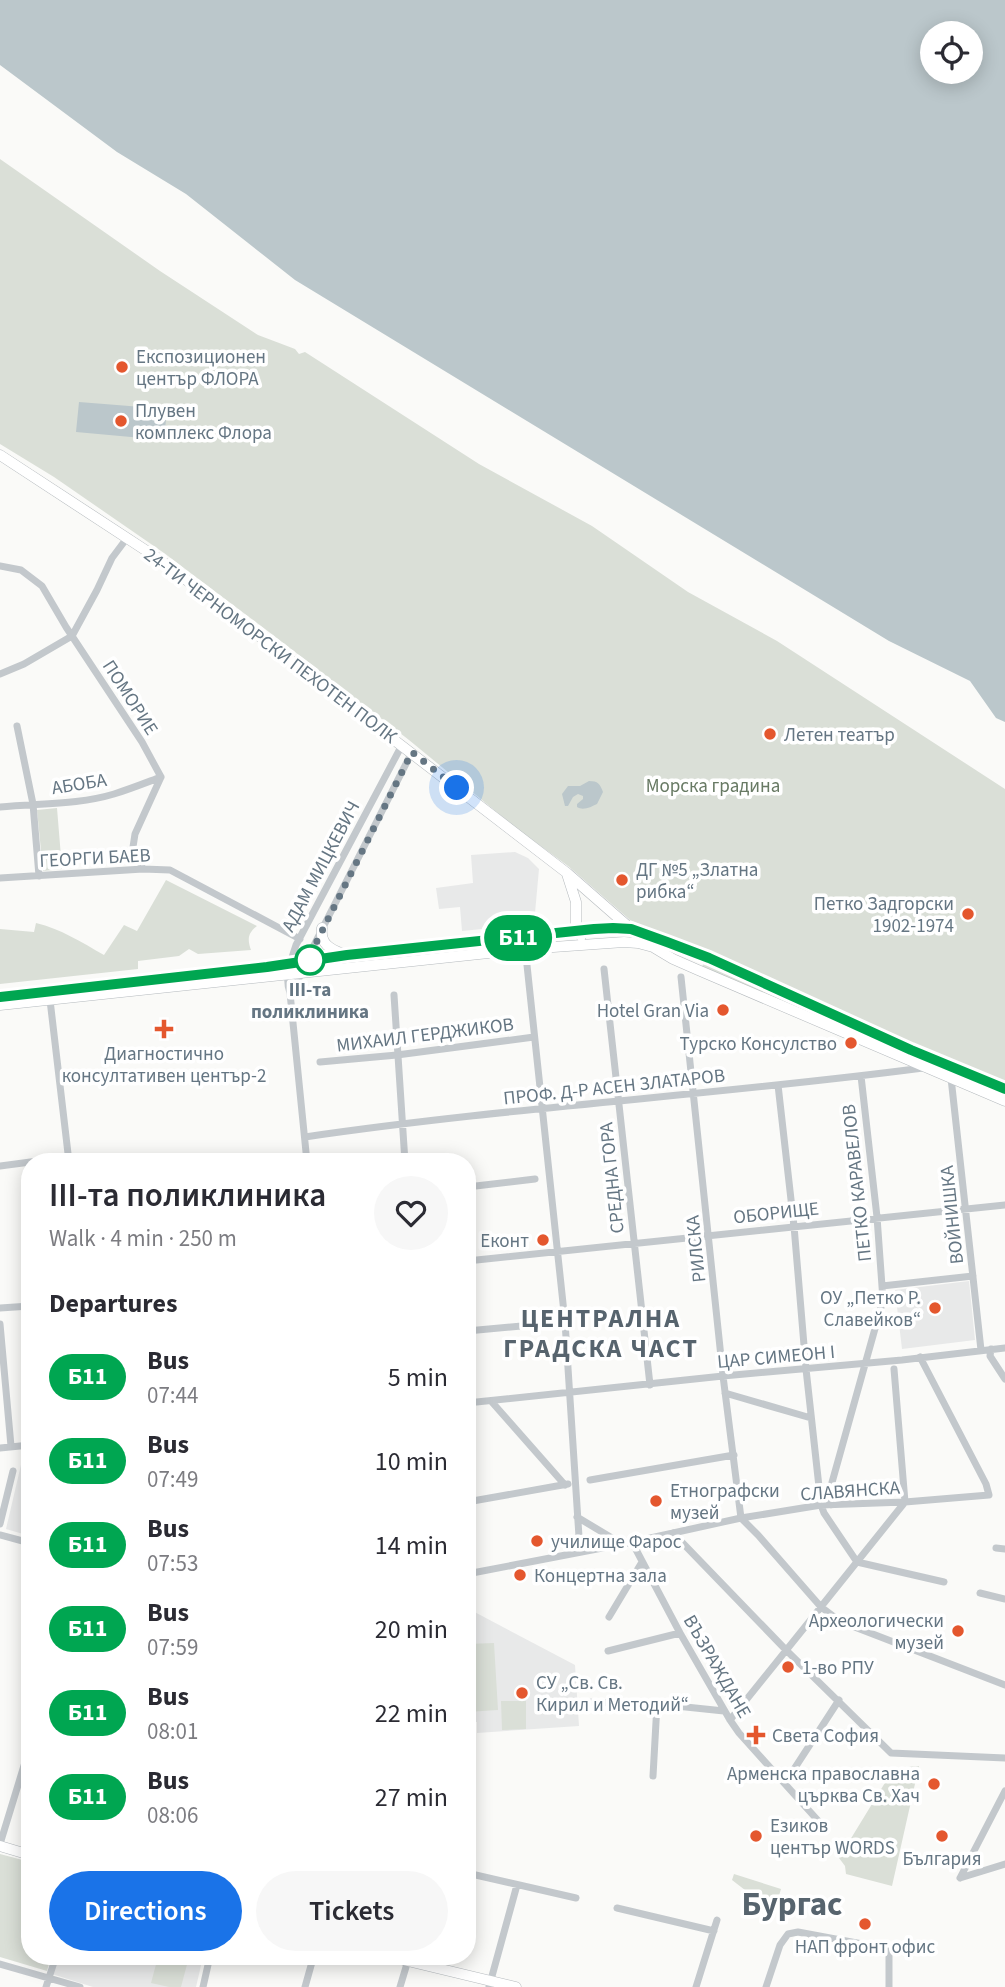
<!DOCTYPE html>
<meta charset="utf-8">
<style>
body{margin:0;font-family:"Source Sans 3",sans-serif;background:#f7f7f7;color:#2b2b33;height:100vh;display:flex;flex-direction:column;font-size:26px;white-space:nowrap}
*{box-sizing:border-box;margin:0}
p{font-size:23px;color:#7c7c81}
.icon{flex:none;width:38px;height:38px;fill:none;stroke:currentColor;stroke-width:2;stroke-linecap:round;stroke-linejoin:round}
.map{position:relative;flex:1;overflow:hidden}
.drawer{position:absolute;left:21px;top:1153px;width:455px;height:812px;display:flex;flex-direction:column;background:#fff;border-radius:28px;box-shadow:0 4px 18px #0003}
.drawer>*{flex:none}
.badge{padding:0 14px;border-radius:23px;font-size:24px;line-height:46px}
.tools{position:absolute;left:920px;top:21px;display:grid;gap:14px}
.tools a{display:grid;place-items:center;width:63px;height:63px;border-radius:50%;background:#fff;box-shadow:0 4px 18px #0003;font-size:35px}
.you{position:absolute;width:35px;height:35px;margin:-18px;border:5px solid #fff;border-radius:50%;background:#1a73e8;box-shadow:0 0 0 10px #1a73e833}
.map>.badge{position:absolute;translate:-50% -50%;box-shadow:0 0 0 4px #fff}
h2{padding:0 28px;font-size:26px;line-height:63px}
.round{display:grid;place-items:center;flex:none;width:74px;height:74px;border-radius:37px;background:#f7f7f7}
.overview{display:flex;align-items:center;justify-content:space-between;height:119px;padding:0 28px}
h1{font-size:33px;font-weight:600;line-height:52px}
.action{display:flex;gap:14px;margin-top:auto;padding:14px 28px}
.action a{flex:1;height:80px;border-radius:42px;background:#1a73e8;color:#fff;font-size:28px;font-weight:600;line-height:80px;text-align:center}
.action a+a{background:#f7f7f7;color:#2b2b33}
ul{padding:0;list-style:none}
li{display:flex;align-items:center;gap:21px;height:84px;padding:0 28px}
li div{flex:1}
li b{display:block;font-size:26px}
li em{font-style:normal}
li .badge{min-width:77px;font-weight:700;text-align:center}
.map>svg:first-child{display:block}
.built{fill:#e8e9e9}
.green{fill:#dadfd7}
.water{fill:#bbc7cb;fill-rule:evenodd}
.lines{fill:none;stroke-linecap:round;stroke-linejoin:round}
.major-casing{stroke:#b5babe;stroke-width:11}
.minor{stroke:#c3c8cc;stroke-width:7}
.major{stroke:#fff;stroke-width:10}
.line-casing{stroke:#fff;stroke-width:16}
.line{stroke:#00a651;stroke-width:10}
.walk{stroke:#657683;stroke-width:7;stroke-dasharray:0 12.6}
.poi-dot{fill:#e4572e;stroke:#fff;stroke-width:2.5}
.stop-dot{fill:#fff;stroke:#00a651;stroke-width:3.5}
.labels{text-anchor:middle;stroke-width:7;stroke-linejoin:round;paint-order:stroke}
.poi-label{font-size:19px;fill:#657683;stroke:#fff;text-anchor:start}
.street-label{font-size:19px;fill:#657683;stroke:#fff}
.park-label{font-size:19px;fill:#687a64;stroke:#fff}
.stop-label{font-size:19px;font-weight:bold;fill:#657683;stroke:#fff}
.district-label{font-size:26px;font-weight:bold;letter-spacing:2px;fill:#57646e;stroke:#fff}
.town-label{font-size:33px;font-weight:bold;fill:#57646e;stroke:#fff}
</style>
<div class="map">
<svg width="1005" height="1987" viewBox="0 0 1005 1987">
<rect width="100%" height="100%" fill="#fafaf8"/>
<!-- built -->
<path class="built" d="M515 852 528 858 539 869 534 924 462 931 460 907 439 909 436 888 473 883 471 855Z
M969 1281 975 1340 902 1349 895 1290Z
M24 1452H30V1536L6 1529Z
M467 1608 575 1665 579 1726 477 1733V1722H467Z
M57 1957H203L196 1987H93L52 1974Z"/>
<!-- green -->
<path class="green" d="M0 159 160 271 258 335 295 349 299 354 305 352 479 464 592 526 688 592 777 641 1005 789V1085L914 1049 630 920 568 866 516 828 409 740 273 635 164 553 54 477 0 444Z
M57 808 62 869 43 871 37 810Z
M166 880 257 926C248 933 247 939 251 950L198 954 189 949 179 956 138 961V969L0 984V929L34 932 36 923C61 929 81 942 104 955L124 925 137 931Z
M705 961 1005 1091V1098L701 968Z
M494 1643 498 1710 467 1712V1644Z
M501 1701H526V1729L502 1730Z
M919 1766 892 1886 846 1874 845 1866 839 1858 894 1768Z
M0 1854 30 1862V1956L51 1957 47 1971 0 1957Z
M734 1874 781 1889 775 1909 772 1911 732 1880Z
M158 1957H189L181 1987H169L151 1983Z"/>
<!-- water -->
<path class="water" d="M0 0H1005V722L996 718 970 681 889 641 295 280 186 194 117 152 0 65ZM971 33V72H933V33Z
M79 402 167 409 164 440 76 432Z
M589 781C598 781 600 784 603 792L597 804C591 807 583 811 577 807V804L583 799V796L578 794 573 797 568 806H565L562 794 568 786H580Z"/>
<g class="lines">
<defs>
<path id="major" d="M0 455 159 559 567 873 631 929
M567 874 576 902V924L581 936
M322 928C320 944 330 949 343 954
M0 997 267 967 347 955 595 929H631L667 942 709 959 911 1050 1005 1089
M0 1005 525 949 624 942 638 943 653 947 673 959 698 970 1005 1101
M0 1846 30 1855
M387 1956 516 1987"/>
</defs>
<!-- major casing -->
<use href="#major" class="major-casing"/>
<!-- minor -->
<path class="minor" d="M0 566 21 570 42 586 66 627 142 742 161 777
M0 674 24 664 72 636 97 590 112 558 127 538
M17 726 33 804 39 876
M0 807C37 803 78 805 114 794 130 789 145 783 161 777
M143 869 133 847 135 834 161 777
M0 878 143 869 170 870 300 939
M524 937 565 1322 580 1552
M604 969 650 1385
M681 977 723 1376 741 1518
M290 992 295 987 312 949 412 752
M394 995 405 1162
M50 1000 69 1162
M320 1062 397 1055 534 1037
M951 1078 981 1350
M778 1085 794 1226 806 1369 821 1505 824 1513 857 1562 944 1582
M305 1137C510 1107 718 1095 923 1068
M307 1162 290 993C284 977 291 961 296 945L402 745
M0 1166 68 1157
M467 1187 535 1179
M467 1261 1005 1205
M882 1286 973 1276
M0 1308 30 1306
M0 1324 11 1446
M467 1331 565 1322
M991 1349 990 1356 1005 1379
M725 1393 811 1418
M491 1401 565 1485
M467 1403 723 1376 902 1360 1005 1348
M0 1448 30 1445
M590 1480 734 1455
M467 1502 568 1484
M831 1505V1486L883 1300 877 1217 861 1076
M577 1517 622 1544
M741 1518 758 1535 821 1607 833 1616 852 1626 1005 1685
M0 1524 13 1471
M673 1533 786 1650 891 1753 1005 1758
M0 1535 30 1543
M632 1542 680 1633 730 1720 739 1733 822 1825
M996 1548 1005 1549
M467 1574 623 1544 741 1518 821 1505 905 1502 989 1495 986 1484 920 1357
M980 1593 1005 1599
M824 1603 905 1502 894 1369
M609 1617 642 1562
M608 1651 680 1633
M585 1702 657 1704 724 1711
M730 1720 821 1607
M653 1776 657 1704
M785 1783 839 1700
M0 1844 30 1746
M467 1873 576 1898
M960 1878 1005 1791
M960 1878 1005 1864
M617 1908 714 1931
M0 1964 80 1987
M46 1987 56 1956
M203 1987 210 1956
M305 1987 312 1962
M400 1987 409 1957
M489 1987 517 1885
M696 1987 717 1920
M766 1987 780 1945 788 1934 798 1932 889 1949V1987"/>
<!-- major -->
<use href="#major" class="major"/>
</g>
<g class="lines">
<defs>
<path id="line" d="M0 997 267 967 347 955 594 929 613 928 631 929 667 942 709 958 911 1050 1005 1089"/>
</defs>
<!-- line casing -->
<use href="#line" class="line-casing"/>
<!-- line -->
<use href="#line" class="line"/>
<!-- walk -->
<path class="walk" d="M310 960 307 961 412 752 457 788"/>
</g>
<!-- markers -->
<g class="poi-dot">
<circle cx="122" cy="367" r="7"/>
<circle cx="121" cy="421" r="7"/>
<circle cx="770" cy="734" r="7"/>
<circle cx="622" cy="880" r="7"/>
<circle cx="968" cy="914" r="7"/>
<circle cx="723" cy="1010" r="7"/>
<path d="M160.5 1018.5h7v7h7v7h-7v7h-7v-7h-7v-7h7z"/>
<circle cx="851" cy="1043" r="7"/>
<circle cx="543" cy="1240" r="7"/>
<circle cx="935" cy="1308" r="7"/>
<circle cx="656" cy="1501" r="7"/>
<circle cx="537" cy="1541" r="7"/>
<circle cx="520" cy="1575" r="7"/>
<circle cx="958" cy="1631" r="7"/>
<circle cx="788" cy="1667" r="7"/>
<circle cx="522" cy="1693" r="7"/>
<path d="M752.5 1724.5h7v7h7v7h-7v7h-7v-7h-7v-7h7z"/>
<circle cx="934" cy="1784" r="7"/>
<circle cx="756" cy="1836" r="7"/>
<circle cx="942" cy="1836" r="7"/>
<circle cx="865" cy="1924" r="7"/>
</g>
<circle class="stop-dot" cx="310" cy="960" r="14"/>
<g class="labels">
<!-- poi labels -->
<g class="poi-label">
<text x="136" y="363">Експозиционен<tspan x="136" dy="22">център ФЛОРА</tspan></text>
<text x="135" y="417">Плувен<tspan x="135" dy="22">комплекс Флора</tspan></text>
<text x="784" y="741">Летен театър</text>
<text x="636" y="876">ДГ №5 „Златна<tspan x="636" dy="22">рибка“</tspan></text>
<text x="954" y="910" text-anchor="end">Петко Задгорски<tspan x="954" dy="22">1902-1974</tspan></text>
<text x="709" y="1017" text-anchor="end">Hotel Gran Via</text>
<text x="837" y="1050" text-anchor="end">Турско Консулство</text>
<text x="164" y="1060" text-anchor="middle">Диагностично<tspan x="164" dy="22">консултативен център-2</tspan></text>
<text x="529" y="1247" text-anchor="end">Еконт</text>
<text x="921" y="1304" text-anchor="end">ОУ „Петко Р.<tspan x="921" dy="22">Славейков“</tspan></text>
<text x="670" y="1497">Етнографски<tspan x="670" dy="22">музей</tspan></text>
<text x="551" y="1548">училище Фарос</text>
<text x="534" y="1582">Концертна зала</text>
<text x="944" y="1627" text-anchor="end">Археологически<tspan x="944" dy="22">музей</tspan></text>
<text x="802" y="1674">1-во РПУ</text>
<text x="536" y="1689">СУ „Св. Св.<tspan x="536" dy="22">Кирил и Методий“</tspan></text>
<text x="772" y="1742">Света София</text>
<text x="920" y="1780" text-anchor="end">Арменска православна<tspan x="920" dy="22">църква Св. Хач</tspan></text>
<text x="770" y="1832">Езиков<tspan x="770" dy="22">център WORDS</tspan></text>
<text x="942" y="1865" text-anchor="middle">България</text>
<text x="865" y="1953" text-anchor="middle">НАП фронт офис</text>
</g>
<!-- street labels -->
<g class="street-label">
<text transform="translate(271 645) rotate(37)" y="7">24-ТИ ЧЕРНОМОРСКИ ПЕХОТЕН ПОЛК</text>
<text transform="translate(131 697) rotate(57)" y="7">ПОМОРИЕ</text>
<text transform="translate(79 783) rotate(-9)" y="7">АБОБА</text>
<text transform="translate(95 857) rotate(-3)" y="7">ГЕОРГИ БАЕВ</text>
<text transform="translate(320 866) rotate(-62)" y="7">АДАМ МИЦКЕВИЧ</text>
<text transform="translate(425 1034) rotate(-7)" y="7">МИХАИЛ ГЕРДЖИКОВ</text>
<text transform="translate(614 1086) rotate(-6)" y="7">ПРОФ. Д-Р АСЕН ЗЛАТАРОВ</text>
<text transform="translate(611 1178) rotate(-96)" y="7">СРЕДНА ГОРА</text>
<text transform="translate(856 1183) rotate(-96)" y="7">ПЕТКО КАРАВЕЛОВ</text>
<text transform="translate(776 1212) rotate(-6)" y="7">ОБОРИЩЕ</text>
<text transform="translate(951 1215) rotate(-96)" y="7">ВОЙНИШКА</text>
<text transform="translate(695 1249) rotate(-96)" y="7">РИЛСКА</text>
<text transform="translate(776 1356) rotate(-5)" y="7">ЦАР СИМЕОН I</text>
<text transform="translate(850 1490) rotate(-4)" y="7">СЛАВЯНСКА</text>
<text transform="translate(718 1666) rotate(60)" y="7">ВЪЗРАЖДАНЕ</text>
</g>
<!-- park labels -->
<g class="park-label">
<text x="713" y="792">Морска градина</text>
</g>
<!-- stop labels -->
<g class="stop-label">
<text x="310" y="996">III-та<tspan x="310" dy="22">поликлиника</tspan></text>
</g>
<!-- district labels -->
<g class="district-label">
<text x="601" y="1327">ЦЕНТРАЛНА<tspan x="601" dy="30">ГРАДСКА ЧАСТ</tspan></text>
</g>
<!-- town labels -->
<g class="town-label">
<text x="792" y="1915">Бургас</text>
</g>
</g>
</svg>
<div class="tools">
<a><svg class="icon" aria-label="locate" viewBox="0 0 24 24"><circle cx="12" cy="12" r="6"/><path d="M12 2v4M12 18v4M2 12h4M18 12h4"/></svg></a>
</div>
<div class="you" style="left:457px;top:788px"></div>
<b class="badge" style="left:518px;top:938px;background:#00a651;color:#fff">Б11</b>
<section class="drawer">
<div class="overview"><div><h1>III-та поликлиника</h1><p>Walk · 4 min · 250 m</p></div><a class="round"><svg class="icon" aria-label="heart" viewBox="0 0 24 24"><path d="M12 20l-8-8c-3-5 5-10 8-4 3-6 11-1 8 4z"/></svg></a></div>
<h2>Departures</h2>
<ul>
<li><span class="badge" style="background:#00a651;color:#fff">Б11</span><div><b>Bus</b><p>07:44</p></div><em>5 min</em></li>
<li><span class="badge" style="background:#00a651;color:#fff">Б11</span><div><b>Bus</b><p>07:49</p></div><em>10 min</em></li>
<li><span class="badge" style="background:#00a651;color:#fff">Б11</span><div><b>Bus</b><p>07:53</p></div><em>14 min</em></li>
<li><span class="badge" style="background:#00a651;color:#fff">Б11</span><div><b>Bus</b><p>07:59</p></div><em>20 min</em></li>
<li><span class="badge" style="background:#00a651;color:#fff">Б11</span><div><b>Bus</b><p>08:01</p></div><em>22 min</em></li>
<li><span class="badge" style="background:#00a651;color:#fff">Б11</span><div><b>Bus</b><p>08:06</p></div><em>27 min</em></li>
</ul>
<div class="action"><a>Directions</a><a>Tickets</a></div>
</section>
</div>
